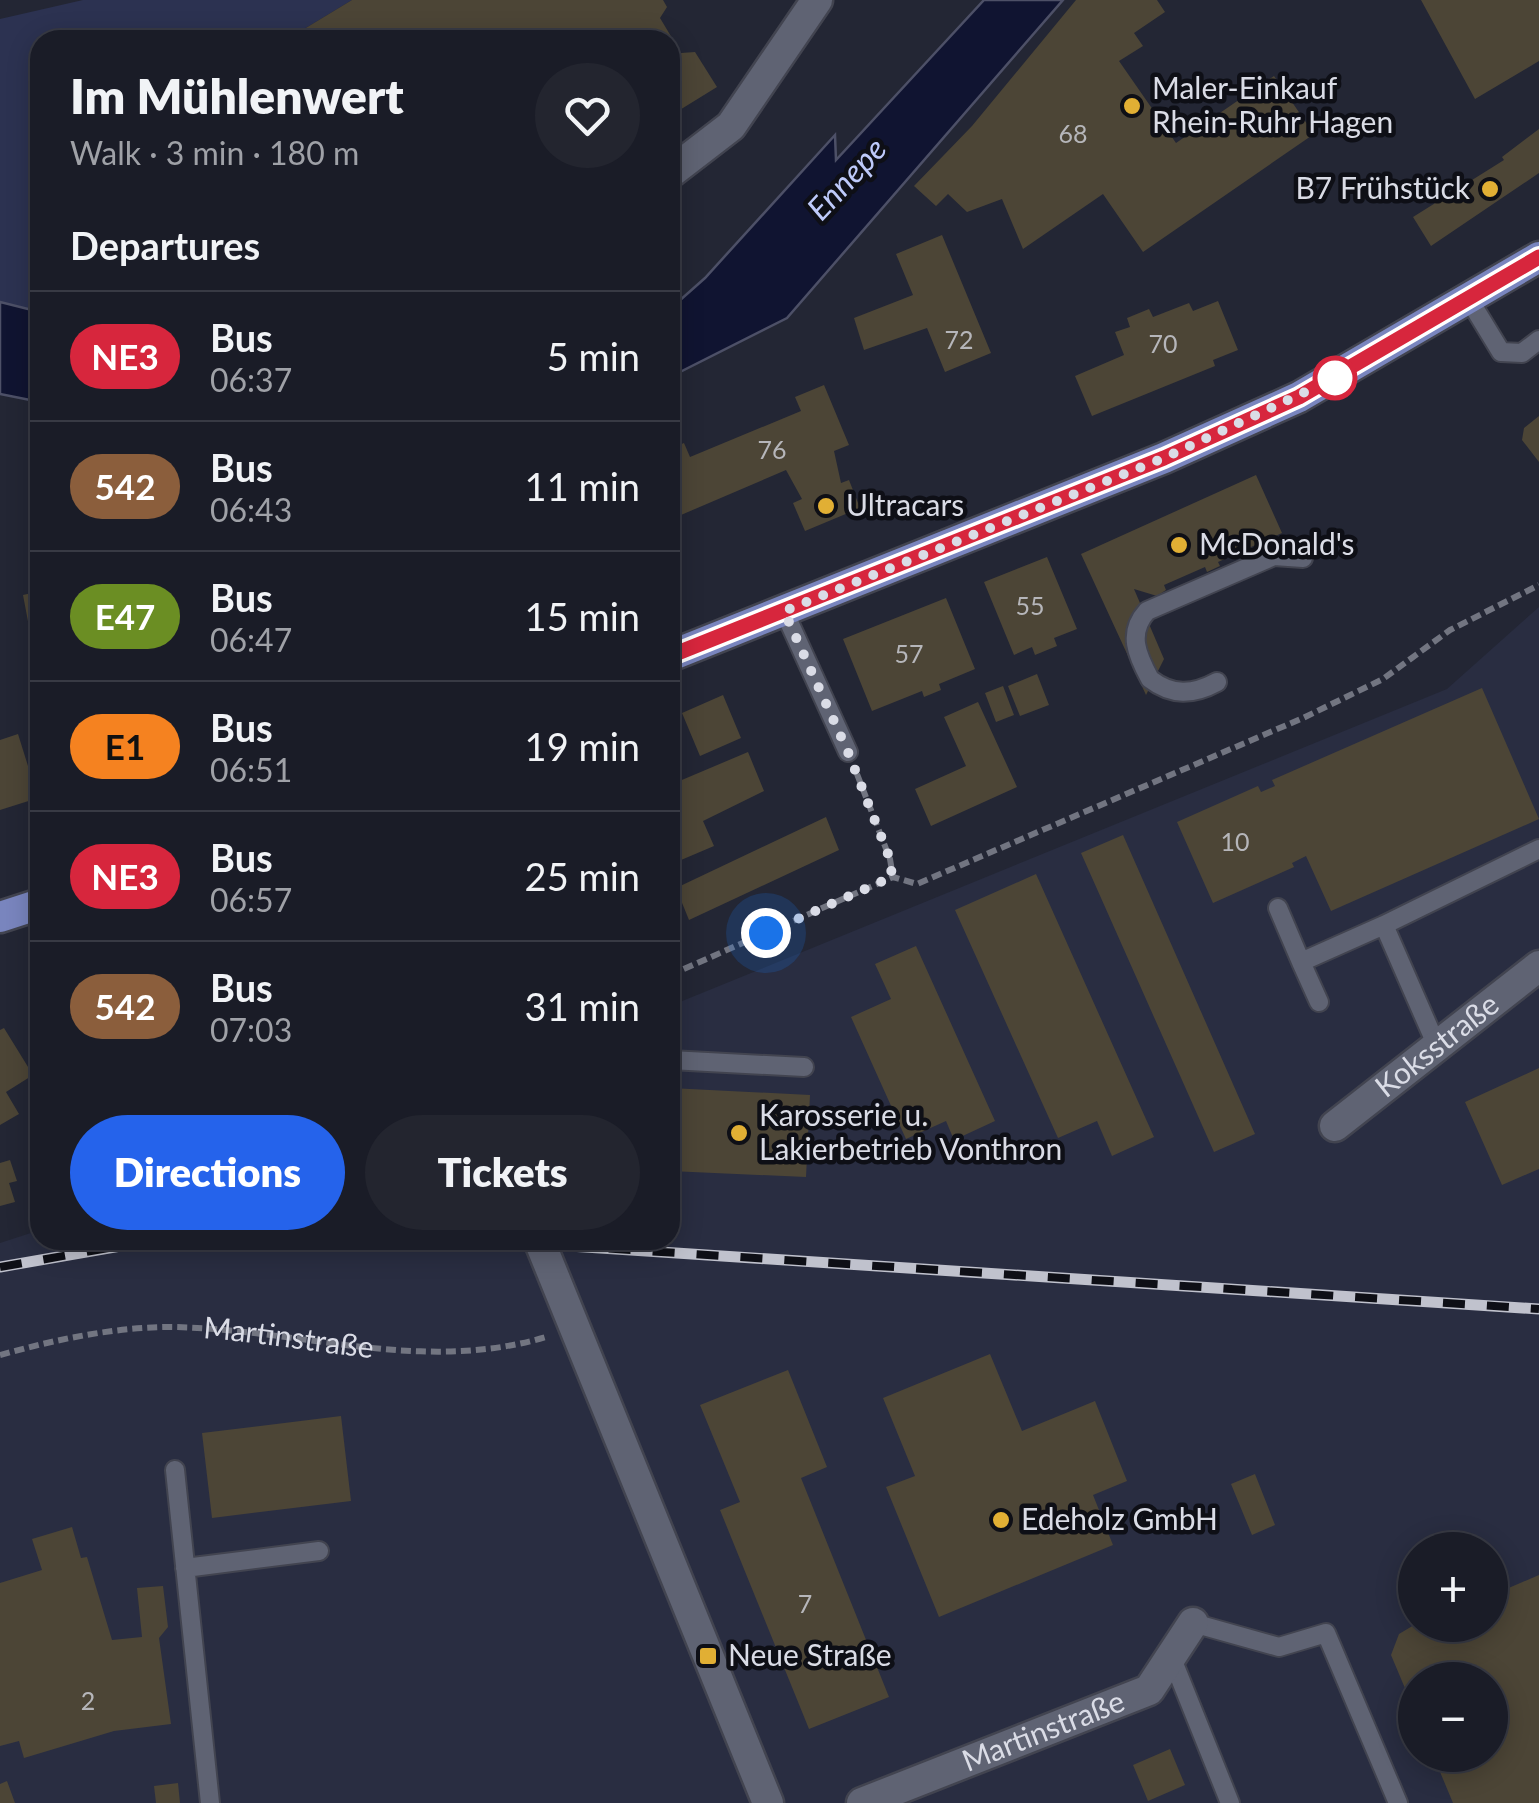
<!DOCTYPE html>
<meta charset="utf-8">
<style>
body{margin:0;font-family:Lato,sans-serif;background:#23252f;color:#f1f3f6;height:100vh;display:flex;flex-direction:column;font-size:38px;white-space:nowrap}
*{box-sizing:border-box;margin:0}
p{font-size:32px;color:#9fa1a7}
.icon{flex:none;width:55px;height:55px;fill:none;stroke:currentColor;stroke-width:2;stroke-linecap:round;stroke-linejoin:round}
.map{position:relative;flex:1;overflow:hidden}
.sheet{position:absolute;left:30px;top:30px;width:650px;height:1220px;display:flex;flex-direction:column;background:#1a1c27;border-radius:30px;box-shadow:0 5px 25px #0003,0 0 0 2px #383a44}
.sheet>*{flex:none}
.badge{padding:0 20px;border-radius:32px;font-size:35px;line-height:65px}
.buttons{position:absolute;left:1398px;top:1532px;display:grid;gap:20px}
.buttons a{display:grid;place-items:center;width:110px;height:110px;border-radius:50%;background:#1a1c27;box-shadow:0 5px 25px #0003,0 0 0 2px #383a44;font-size:50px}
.you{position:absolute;width:50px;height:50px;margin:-25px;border:8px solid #fff;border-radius:50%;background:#1a73e8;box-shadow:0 0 0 15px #1a73e833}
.map>.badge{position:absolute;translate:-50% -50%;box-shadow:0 0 0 5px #fff}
h2{padding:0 40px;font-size:38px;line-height:90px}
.round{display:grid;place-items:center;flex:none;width:105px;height:105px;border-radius:52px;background:#23252f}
.head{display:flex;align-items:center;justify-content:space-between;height:170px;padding:0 40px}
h1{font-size:48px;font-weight:800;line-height:75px}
.primary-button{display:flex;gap:20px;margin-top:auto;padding:20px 40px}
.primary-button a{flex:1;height:115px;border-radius:60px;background:#2563eb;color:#fff;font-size:40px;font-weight:800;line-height:115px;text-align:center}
.primary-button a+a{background:#23252f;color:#f1f3f6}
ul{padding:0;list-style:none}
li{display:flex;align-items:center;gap:30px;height:130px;padding:0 40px;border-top:2px solid #383a44}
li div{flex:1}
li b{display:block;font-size:38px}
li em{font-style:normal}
li .badge{min-width:110px;font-weight:700;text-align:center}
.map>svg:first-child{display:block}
.built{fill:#292d41;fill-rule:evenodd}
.green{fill:#2c3251}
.water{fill:#101431;stroke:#4d5067;stroke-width:2.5}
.building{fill:#4c4536}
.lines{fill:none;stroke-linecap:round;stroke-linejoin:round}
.lane-casing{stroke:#424450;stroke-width:22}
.street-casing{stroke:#424450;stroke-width:35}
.primary-casing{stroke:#424450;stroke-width:35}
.path{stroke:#727581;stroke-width:6;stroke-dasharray:10 5;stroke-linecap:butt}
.lane{stroke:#5f6373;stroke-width:18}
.street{stroke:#5f6373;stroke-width:30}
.primary{stroke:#7985be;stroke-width:30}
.rail-casing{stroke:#c0c2cd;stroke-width:11}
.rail{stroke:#0e0f16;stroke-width:8;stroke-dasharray:22;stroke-linecap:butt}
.line-casing{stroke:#fff;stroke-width:22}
.line{stroke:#d7263d;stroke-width:15}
.walk{stroke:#dadce6;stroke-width:10;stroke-dasharray:0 18}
.poi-dot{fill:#e1af34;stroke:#0e0f16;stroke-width:4}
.stop-dot{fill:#fff;stroke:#d7263d;stroke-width:5}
.labels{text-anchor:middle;stroke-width:9;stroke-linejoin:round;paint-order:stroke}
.number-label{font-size:25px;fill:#b6b6ba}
.poi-label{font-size:30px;fill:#dadce6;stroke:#0e0f16;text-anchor:start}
.street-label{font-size:30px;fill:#dadce6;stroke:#0e0f16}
.water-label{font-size:32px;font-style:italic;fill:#becafa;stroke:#0e0f16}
</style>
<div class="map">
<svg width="1539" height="1803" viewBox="0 0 1539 1803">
<rect width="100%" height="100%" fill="#232634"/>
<!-- built -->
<path class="built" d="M1539 607V1803H0V1243L40 1230V1240H670V1006L1447 689ZM1415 1550H1490V1625H1415ZM1415 1680H1490V1755H1415Z"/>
<!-- green -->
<path class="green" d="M83 0H352L286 40H40V312L0 302V19Z"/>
<!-- water -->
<path class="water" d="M984 0H1063L787 318 670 377V309L705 278 835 135 836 160Z
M0 302 40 312V402L0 394Z"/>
<!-- building -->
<path class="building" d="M352 0H663L667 7 660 18 681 53 695 52 717 87 670 116V40H286Z
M1076 0H1157L1165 12 1134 33 1143 46 1119 61 1176 143 1274 76 1314 134 1143 252 1103 194 1023 249 1002 199 967 212 948 194 936 206 914 186 972 126Z
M1421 0H1539V61L1475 99Z
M1539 129V173L1431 246 1413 217 1504 160 1502 157Z
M942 235 991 353 945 372 927 328 864 350 854 318 913 295 896 254Z
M1218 301 1238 350 1213 360 1215 366 1092 416 1075 376 1124 355 1115 332 1130 327 1127 318 1149 309 1153 317 1189 303 1193 311Z
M824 385 849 445 834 451 841 483 849 480 860 508 805 531 793 503 802 499 786 470 681 515 670 489V449L684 443 690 457 801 411 795 397Z
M1539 416V462L1522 440 1524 428Z
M1256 475 1282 533 1218 562 1220 566 1207 572 1205 567 1164 585 1166 590 1157 596 1134 589 1164 659 1146 695 1081 554Z
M1047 557 1077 629 1054 638 1057 646 1035 655 1032 647 1014 655 984 582Z
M40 591V674H38L23 595Z
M946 598 975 669 939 684 941 690 924 697 922 691 872 711 843 639Z
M1037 674 1049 705 1020 716 1008 686Z
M1003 686 1014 715 996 722 985 693Z
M1482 688 1539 819 1331 911 1306 856 1292 863 1294 867 1213 903 1177 822 1258 786 1261 792 1275 786 1272 780Z
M723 695 741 738 700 756 682 713Z
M978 702 1017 787 931 826 915 789 966 766 944 717Z
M18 734 38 798 0 810V740Z
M748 752 764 791 703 821 714 846 674 863 670 785Z
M826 817 839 850 689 920 676 888Z
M1123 835 1255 1134 1214 1152 1081 853Z
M1036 874 1154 1137 1112 1156 1097 1121 1058 1138 955 910Z
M916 946 995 1121 954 1140 946 1121 906 1139 851 1017 891 999 875 964Z
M4 1028 33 1075 6 1092 19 1114 0 1125V1030Z
M1539 1068V1169L1502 1185 1465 1102Z
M670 1088 810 1095 806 1177 670 1171Z
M10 1160 17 1181 9 1183 15 1202 0 1206V1163Z
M990 1354 1022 1431 1095 1401 1127 1481 1093 1495 1113 1545 939 1617 886 1487 915 1476 883 1398Z
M788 1370 827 1467 801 1478 889 1697 809 1729 720 1510 740 1502 700 1405Z
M341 1416 351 1501 212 1518 202 1433Z
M1255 1474 1275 1525 1252 1535 1231 1484Z
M72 1527 81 1558 87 1557 112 1640 142 1637 137 1588 163 1586 168 1627 159 1638 171 1724 114 1731 24 1758 19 1741 0 1746V1583L42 1570 32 1539Z
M1539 1575V1803H1453L1433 1755H1490V1680H1415V1712L1391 1655 1399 1634 1414 1625H1490V1596Z
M1170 1749 1185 1785 1148 1801 1133 1765Z
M7 1781 15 1803H0V1784Z
M178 1783 180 1803H156L154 1786Z"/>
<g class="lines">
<defs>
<path id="lane" d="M1470 301 1501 352 1522 353 1539 340
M784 611 848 752
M1217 682C1193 695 1172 696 1150 679 1137 655 1127 633 1147 611L1274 556 1303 558
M1278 908 1301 962 1384 925
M1301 962 1319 1002
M1436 1044 1384 925 1539 849
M670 1060 804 1067
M175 1470 210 1803
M185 1568 319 1551
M1193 1623 1279 1647 1326 1633 1398 1803
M1171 1656 1230 1803"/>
<g id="street">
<path d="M670 173 731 126 817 0"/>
<path id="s2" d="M1335 1126 1539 966"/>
<path d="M539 1240 768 1803"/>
<path id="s3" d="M862 1803 1149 1690 1193 1623"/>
</g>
<path id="primary" d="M670 656 1164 458 1299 397 1539 257
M0 917 40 904"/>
</defs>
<!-- lane casing -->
<use href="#lane" class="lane-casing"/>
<!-- street casing -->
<use href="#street" class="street-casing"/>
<!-- primary casing -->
<use href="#primary" class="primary-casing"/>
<!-- path -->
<g class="path">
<path d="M857 774 890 859 893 877"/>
<path d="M670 975 893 877 917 884 1303 718 1383 679 1450 630 1539 585"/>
<path id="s1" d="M0 1355C54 1340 109 1328 166 1327 294 1327 418 1375 546 1337"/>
</g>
<!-- lane -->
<use href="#lane" class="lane"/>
<!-- street -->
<use href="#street" class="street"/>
<!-- primary -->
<use href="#primary" class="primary"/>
<defs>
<path id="rail" d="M477 1240 1539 1309
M0 1267 155 1240"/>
</defs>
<!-- rail casing -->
<use href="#rail" class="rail-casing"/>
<!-- rail -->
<use href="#rail" class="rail"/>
</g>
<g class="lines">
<defs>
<path id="line" d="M670 656 1164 458 1299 397 1539 257"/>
</defs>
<!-- line casing -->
<use href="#line" class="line-casing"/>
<!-- line -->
<use href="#line" class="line"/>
<!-- walk -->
<path class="walk" d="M766 933 892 877 890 859 848 752 784 611 1164 458 1335 378"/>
</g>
<!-- markers -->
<g class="poi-dot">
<circle cx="1132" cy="106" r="10"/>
<circle cx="1490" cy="189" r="10"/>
<circle cx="826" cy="506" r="10"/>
<circle cx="1179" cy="545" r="10"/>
<circle cx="739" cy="1133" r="10"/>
<circle cx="1001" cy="1520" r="10"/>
<rect x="698" y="1646" width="20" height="20" rx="5"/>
</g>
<circle class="stop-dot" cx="1335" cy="378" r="20"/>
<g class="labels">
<!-- number labels -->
<g class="number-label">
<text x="1073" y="143">68</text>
<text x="959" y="349">72</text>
<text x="1163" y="353">70</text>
<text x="772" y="459">76</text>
<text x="1030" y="615">55</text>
<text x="909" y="663">57</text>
<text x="1235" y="851">10</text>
<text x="805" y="1613">7</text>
<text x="88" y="1710">2</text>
</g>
<!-- poi labels -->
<g class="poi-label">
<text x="1152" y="99">Maler-Einkauf<tspan x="1152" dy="34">Rhein-Ruhr Hagen</tspan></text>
<text x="1470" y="199" text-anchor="end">B7 Frühstück</text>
<text x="846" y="516">Ultracars</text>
<text x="1199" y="555">McDonald's</text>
<text x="759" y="1126">Karosserie u.<tspan x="759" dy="34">Lakierbetrieb Vonthron</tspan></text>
<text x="1021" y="1530">Edeholz GmbH</text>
<text x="728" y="1666">Neue Straße</text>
</g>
<!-- street labels -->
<g class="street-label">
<text dy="10" stroke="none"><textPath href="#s2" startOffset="130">Koksstraße</textPath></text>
<text dy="10" stroke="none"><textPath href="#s1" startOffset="292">Martinstraße</textPath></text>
<text dy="10" stroke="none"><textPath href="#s3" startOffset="195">Martinstraße</textPath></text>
</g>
<!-- water labels -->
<g class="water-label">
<text transform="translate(847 179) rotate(-47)" y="11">Ennepe</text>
</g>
</g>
</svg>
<div class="buttons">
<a>+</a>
<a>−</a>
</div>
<div class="you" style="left:766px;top:933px"></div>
<section class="sheet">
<div class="head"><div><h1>Im Mühlenwert</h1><p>Walk · 3 min · 180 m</p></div><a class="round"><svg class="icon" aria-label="heart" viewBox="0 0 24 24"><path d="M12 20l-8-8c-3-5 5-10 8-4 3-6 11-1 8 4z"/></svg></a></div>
<h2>Departures</h2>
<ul>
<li><span class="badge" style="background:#d7263d;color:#fff">NE3</span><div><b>Bus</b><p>06:37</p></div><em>5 min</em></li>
<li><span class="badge" style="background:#8b5e3c;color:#fff">542</span><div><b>Bus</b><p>06:43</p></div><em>11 min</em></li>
<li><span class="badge" style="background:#6b8e23;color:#fff">E47</span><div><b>Bus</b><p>06:47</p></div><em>15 min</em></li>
<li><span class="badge" style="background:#f58220;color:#111">E1</span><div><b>Bus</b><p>06:51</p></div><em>19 min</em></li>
<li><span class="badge" style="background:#d7263d;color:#fff">NE3</span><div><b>Bus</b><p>06:57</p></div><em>25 min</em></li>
<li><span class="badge" style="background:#8b5e3c;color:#fff">542</span><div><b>Bus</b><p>07:03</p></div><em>31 min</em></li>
</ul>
<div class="primary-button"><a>Directions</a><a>Tickets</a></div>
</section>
</div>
